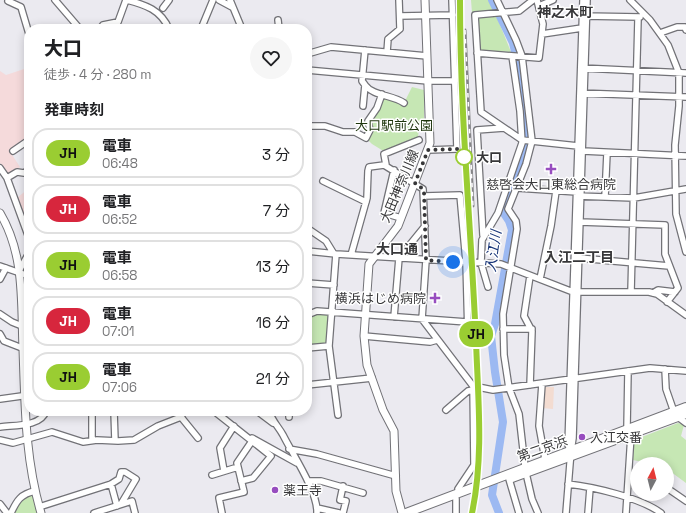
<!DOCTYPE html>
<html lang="ja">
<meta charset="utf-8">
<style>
body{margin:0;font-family:"Space Grotesk","Noto Sans JP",sans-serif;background:#f6f6f6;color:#202124;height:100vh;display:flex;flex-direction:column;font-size:15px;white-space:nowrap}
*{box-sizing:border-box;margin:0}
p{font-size:13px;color:#757577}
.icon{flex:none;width:22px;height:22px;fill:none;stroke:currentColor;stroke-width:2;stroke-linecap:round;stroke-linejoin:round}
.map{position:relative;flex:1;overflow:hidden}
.side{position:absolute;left:24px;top:24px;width:288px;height:392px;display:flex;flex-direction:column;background:#fff;border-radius:16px;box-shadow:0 2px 10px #0003}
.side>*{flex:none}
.badge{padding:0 8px;border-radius:13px;font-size:14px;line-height:26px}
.needle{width:26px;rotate:7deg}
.controls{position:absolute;left:630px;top:457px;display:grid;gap:8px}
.controls a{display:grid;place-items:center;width:44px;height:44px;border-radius:50%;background:#fff;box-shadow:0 2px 10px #0003;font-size:20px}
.you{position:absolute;width:20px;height:20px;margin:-10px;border:3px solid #fff;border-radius:50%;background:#1a73e8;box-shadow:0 0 0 6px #1a73e833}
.map>.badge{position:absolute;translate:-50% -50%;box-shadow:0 0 0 2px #fff}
h2{padding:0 20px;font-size:15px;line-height:36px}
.round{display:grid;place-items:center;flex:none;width:42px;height:42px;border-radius:21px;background:#f6f6f6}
.overview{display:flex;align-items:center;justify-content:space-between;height:68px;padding:0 20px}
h1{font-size:19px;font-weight:800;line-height:30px}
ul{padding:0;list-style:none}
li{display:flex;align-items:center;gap:12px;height:50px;margin:0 8px 6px;padding:0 12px;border:2px solid #e0e0e0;border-radius:16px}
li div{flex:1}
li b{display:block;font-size:15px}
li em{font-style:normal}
li .badge{min-width:44px;font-weight:700;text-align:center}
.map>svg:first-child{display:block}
.industrial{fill:#f3dcd1}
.education{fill:#f5dadb}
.green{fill:#c6e7b4}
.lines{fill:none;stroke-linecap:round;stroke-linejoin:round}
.river{stroke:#9cb9f2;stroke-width:8}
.minor-casing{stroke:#727277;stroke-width:8}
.major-casing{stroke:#727277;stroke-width:9}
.highway-casing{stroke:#727277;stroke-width:10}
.minor{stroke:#fff;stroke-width:5.5}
.major{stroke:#fff;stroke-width:7}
.highway{stroke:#fff;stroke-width:8}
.rail-casing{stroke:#868689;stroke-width:3}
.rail{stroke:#fff;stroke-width:1.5;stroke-dasharray:4.5;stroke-linecap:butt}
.line-casing{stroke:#fff;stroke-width:9}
.line{stroke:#9acd32;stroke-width:6}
.walk{stroke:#373739;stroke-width:4;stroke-dasharray:0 7.2}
.stop-dot{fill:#fff;stroke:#9acd32;stroke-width:2}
.poi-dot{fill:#974dbf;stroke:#fff;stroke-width:1.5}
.labels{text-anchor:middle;stroke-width:3;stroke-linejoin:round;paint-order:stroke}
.park-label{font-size:13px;fill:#1d350c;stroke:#fff}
.stop-label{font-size:13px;font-weight:bold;fill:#373739;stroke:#fff;text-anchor:start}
.poi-label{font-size:13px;fill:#373739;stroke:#fff;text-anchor:start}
.street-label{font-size:13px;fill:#373739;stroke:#fff}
.neighbourhood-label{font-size:14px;font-weight:bold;fill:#373739;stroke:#fff}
.water-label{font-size:14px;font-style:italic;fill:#1c387a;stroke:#fff}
</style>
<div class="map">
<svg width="686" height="513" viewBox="0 0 686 513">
<rect width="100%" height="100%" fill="#ebeaf0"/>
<!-- industrial -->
<path class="industrial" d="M543 387H554L553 409 542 408Z"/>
<!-- education -->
<path class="education" d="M24 69H29V136L9 150 20 167 9 174 0 163V71L6 75Z
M29 188V233L17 198Z"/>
<!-- green -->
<path class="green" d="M471 0H490L495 11 472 13Z
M496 15 511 52 479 50 477 18Z
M412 87 424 90V124H419L418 139 385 152 372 144 367 139 369 121 382 97 395 100 403 105Z
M318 314 330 315 327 344 307 346V318Z
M678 423 684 425 681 436 686 440V483L667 469V464H651L633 460 634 440Z
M34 492 40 513H15L17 502Z"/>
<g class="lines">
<!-- river -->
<path class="river" d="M492 0 513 43 518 65 520 92 524 111 526 139 521 161 503 212 509 221 512 230 495 324 491 336 495 372 503 422 492 495 499 513"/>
<defs>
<path id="minor" d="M55 0 80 29
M127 0C146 5 161 10 169 29
M219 0 232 7
M230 0 242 29
M497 0 516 40 522 56 532 141 526 164 508 209 516 221 517 229 503 314 504 355 509 388 519 414 525 467
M533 0 519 11 475 15 481 112 522 140 578 146 583 151 686 156
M630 0 650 20 668 45 679 73V106L675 145 676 214 686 252
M8 1 21 7 29 34
M539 6 553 0
M163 8 169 0
M400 16 453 15
M583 16 640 17
M278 20 279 29
M100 29 103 25 118 22 126 0
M201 29 213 0
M660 33 677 27H685L686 30
M542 34 582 28
M387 52 388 39 400 29 399 0
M477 53 539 58 543 24 537 0
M307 54 331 47 427 56
M582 68 686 73
M307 70 428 81H455
M365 85C373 96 393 95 404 103
M580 93 686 97
M363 106 365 85 362 81 365 50
M307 126H325L343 132H355L366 138 370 130 368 121 377 108 382 94
M428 150 457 149 452 0
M13 151 29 140
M386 165 384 154 419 140
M0 168 7 178 29 238
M394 170 384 213 401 218
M7 178 17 172 24 173 29 170
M323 181 366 202
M517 188 577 192
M424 196 460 195 466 262 468 336
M577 196 634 198 686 189
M605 197 607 153
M580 222 665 225V254L678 288 667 302
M307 228 326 241 334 254
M483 235 477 130 504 128
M307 251 336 254 501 264 573 292H649L657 294 686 315
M336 254 329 346 338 415
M351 255 367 198 368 171 369 167 384 165 423 189 426 260 422 319 473 386 493 390 650 368 686 371
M579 258 669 266
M0 266 29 276
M20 269 29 253
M0 279 6 268
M540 279 551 226 556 191
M307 283 334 285
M488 287 481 263 482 240 498 213 522 143 520 111 512 56
M631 292 638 19
M653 293 658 290 675 292
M0 314 12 322 22 326
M307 315 317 311 467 322
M394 317 399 258 425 226
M503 329H532
M0 334 4 341 22 348
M364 336 430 342 437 340
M307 348 329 346
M665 369 666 389 674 412
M542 384 539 426 545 459
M307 385 372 378
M530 385 532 331 524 316 530 276
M0 399 29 395
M446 410 468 391 473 390
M92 411V440
M114 411 115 441
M214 411 271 456 253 478 241 481
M257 411 273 423
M269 411C272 421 278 426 283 435 293 455 318 492 317 513
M181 417 198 438
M289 417V411
M678 417 686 423
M0 427C14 425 41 427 46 411
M627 428 628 371
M251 439 252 438 297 463
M0 440 13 443 52 432 83 442 97 440 118 441 134 440 158 426 181 417 184 411
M289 449 317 454 396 476
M571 451 568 445 583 0
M224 471 220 448 234 426
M526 473 532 499 538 513
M629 474 637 476
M212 475 238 467
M509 479 519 513
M308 481H321L363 493
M111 484 117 506
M568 484C594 487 641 498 661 513
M343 486 340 500 346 501 343 513
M667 488 686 501
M460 493 458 489 474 465 473 386
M456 499V513
M0 504 7 513
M39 507 111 484 119 479 121 472H125L136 479 121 504
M317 508 339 513
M11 513C17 500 21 494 35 491
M94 513 132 501 135 513
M222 513 219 498 244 492 237 463 252 441
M566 513 571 451 573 438 587 0
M588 513 590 488
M626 513 631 435"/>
<path id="major" d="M0 213C25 255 21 302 23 349 25 405 25 459 41 513
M402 513 396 491 394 431 383 410 367 365 364 336 369 264 398 226 430 143 425 0"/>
<path id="highway" d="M512 478 686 414
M406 513 686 407"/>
</defs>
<!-- minor casing -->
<use href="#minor" class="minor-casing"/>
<!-- major casing -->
<use href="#major" class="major-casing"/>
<!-- highway casing -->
<use href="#highway" class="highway-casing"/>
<!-- minor -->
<use href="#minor" class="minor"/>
<!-- major -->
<use href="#major" class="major"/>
<!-- highway -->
<use href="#highway" class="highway"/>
<defs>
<path id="rail" d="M460 0C459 115 472 229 476 344 478 401 483 457 472 513
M465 30 473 206"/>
</defs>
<!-- rail casing -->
<use href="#rail" class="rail-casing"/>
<!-- rail -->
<use href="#rail" class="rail"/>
</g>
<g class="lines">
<defs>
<path id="line" d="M460 0C460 114 471 227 476 341 478 399 484 456 472 513"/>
</defs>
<!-- line casing -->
<use href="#line" class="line-casing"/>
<!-- line -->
<use href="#line" class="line"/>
<!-- walk -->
<path class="walk" d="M453 262 426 260 424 192 423 189 415 183 428 150 457 149 464 157"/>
</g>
<!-- markers -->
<circle class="stop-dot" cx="464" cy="157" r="8"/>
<g class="poi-dot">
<path d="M549 163h4v4h4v4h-4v4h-4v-4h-4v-4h4z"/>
<path d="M433 292h4v4h4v4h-4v4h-4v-4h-4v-4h4z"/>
<circle cx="582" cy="437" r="4"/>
<circle cx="275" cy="490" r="4"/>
</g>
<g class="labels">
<!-- park labels -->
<g class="park-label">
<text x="394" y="130">大口駅前公園</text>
</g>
<!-- stop labels -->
<g class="stop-label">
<text x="476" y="162">大口</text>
</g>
<!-- poi labels -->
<g class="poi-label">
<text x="551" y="189" text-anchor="middle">慈啓会大口東総合病院</text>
<text x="426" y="303" text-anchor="end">横浜はじめ病院</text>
<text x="590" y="442">入江交番</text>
<text x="283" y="495">薬王寺</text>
</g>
<!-- street labels -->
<g class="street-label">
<text transform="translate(399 186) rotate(-67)" y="5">大田神奈川線</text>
<text transform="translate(542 448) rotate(-20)" y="5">第二京浜</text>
</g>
<!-- neighbourhood labels -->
<g class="neighbourhood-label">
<text x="565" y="17">神之木町</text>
<text x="397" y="254">大口通</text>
<text x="579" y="262">入江二丁目</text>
</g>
<!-- water labels -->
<g class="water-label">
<text transform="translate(493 251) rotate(-82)" y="5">入江川</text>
</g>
</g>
</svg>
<div class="controls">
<a><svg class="needle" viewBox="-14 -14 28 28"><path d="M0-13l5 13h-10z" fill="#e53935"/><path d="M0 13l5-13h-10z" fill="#757577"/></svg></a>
</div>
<div class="you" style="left:453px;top:262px"></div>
<b class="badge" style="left:476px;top:334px;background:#9acd32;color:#111">JH</b>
<section class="side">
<div class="overview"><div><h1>大口</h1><p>徒歩 · 4 分 · 280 m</p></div><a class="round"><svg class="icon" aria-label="heart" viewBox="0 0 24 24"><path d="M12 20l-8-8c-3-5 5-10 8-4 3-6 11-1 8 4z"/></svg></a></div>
<h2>発車時刻</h2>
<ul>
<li><span class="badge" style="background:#9acd32;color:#111">JH</span><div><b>電車</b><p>06:48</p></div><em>3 分</em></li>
<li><span class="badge" style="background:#d7263d;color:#fff">JH</span><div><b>電車</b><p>06:52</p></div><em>7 分</em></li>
<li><span class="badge" style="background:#9acd32;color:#111">JH</span><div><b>電車</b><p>06:58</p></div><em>13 分</em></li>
<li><span class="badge" style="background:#d7263d;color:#fff">JH</span><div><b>電車</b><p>07:01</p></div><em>16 分</em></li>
<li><span class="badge" style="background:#9acd32;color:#111">JH</span><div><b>電車</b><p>07:06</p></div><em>21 分</em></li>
</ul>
</section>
</div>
